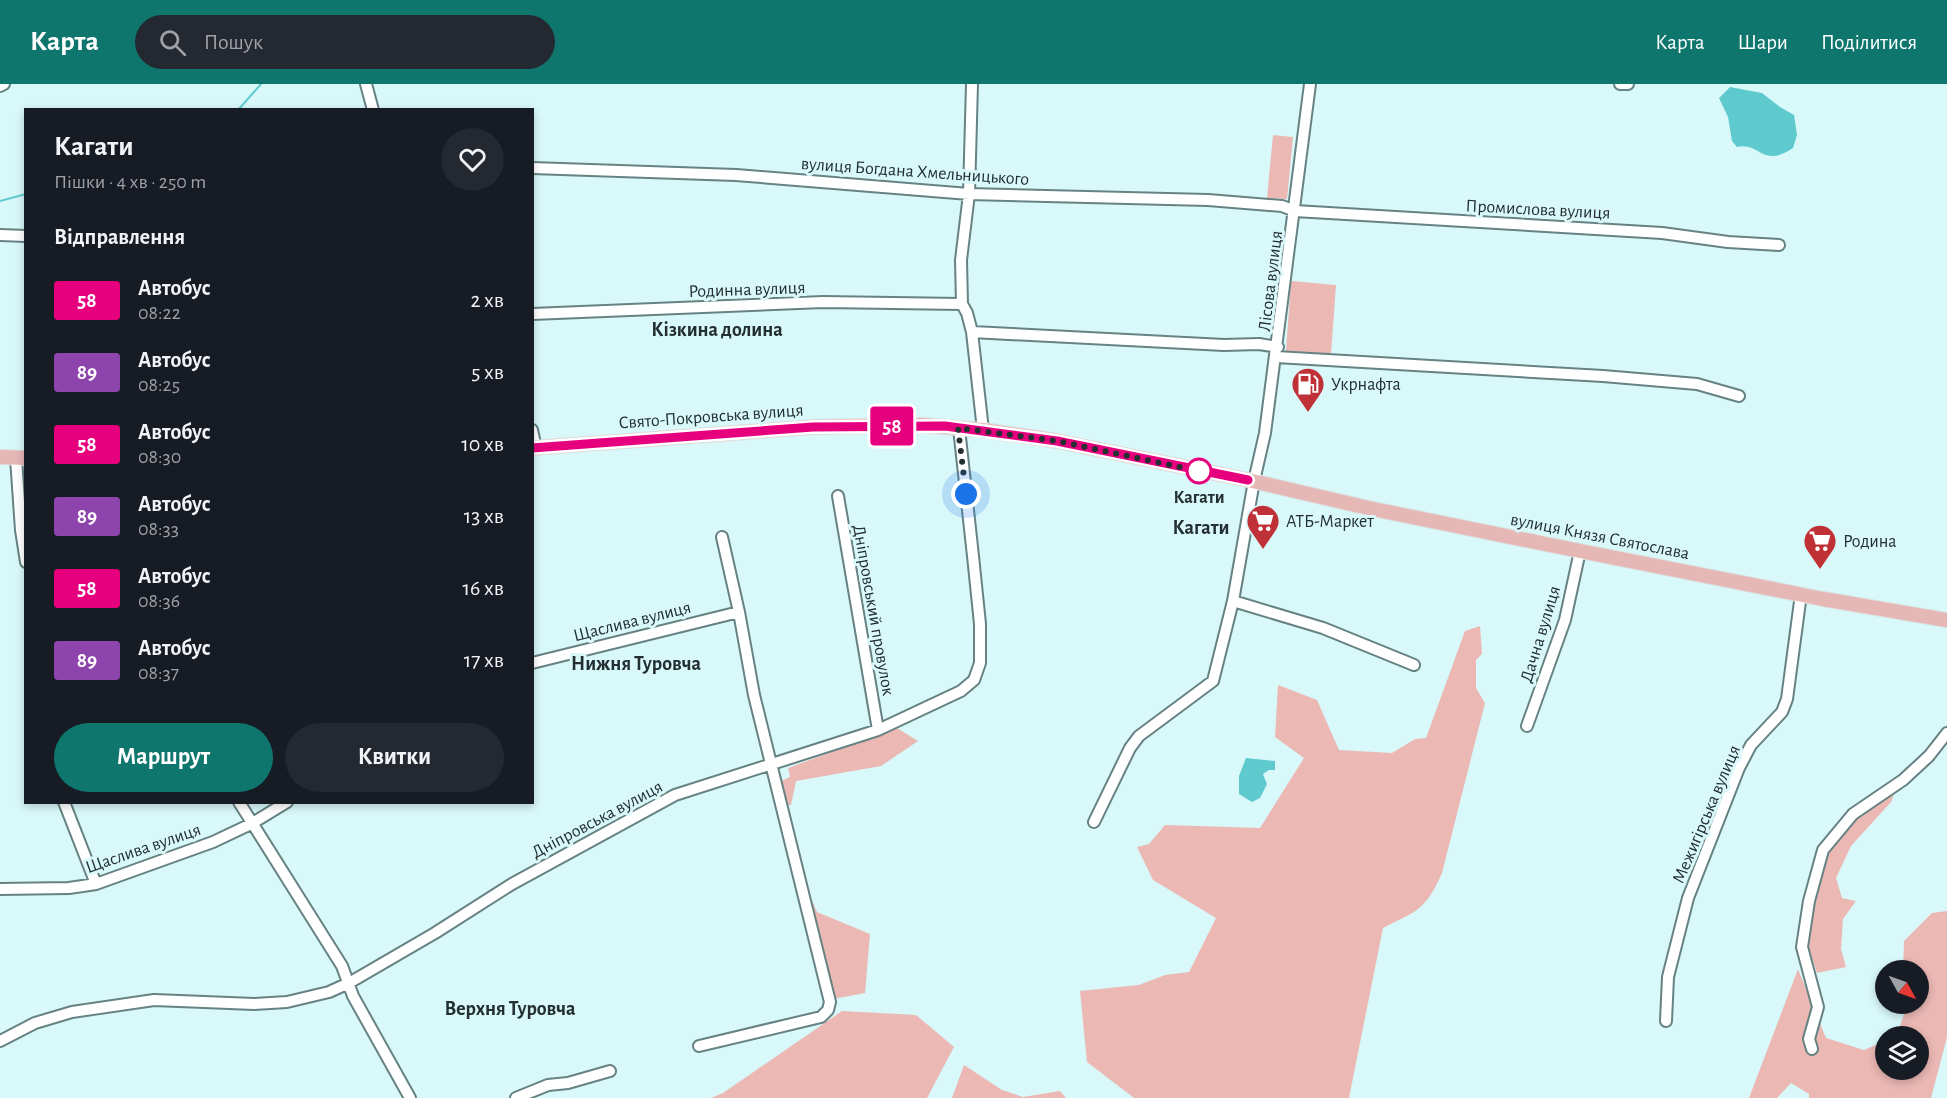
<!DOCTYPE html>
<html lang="uk">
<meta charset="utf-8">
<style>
body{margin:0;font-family:"Alegreya Sans",sans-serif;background:#242831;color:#f1f3f6;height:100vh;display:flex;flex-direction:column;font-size:22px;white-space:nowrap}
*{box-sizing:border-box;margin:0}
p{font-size:20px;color:#9ea1a6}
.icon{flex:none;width:33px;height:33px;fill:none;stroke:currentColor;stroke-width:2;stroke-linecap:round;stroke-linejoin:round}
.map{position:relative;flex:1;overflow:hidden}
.details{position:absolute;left:24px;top:24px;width:510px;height:696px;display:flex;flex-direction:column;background:#171b24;border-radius:0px;box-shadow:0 3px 9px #0003}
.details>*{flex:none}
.badge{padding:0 12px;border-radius:4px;font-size:21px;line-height:39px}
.needle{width:39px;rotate:130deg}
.tools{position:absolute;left:1875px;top:876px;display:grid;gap:12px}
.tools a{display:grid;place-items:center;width:54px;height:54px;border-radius:50%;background:#171b24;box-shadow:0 3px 9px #0003;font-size:30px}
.you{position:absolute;width:30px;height:30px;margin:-15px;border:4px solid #fff;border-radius:50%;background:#1a73e8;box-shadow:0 0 0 9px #1a73e833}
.map>.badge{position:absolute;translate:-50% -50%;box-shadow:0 0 0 3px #fff}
h2{padding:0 30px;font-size:22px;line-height:54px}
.round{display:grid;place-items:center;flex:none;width:63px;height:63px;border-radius:32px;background:#242831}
.headline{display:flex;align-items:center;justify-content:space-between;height:102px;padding:0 30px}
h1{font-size:28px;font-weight:700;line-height:45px}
.action{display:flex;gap:12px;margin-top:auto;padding:12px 30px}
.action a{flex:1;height:69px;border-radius:36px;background:#0f766e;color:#fff;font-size:24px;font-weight:700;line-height:69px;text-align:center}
.action a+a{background:#242831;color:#f1f3f6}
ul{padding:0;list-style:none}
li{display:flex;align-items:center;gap:18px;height:72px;padding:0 30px}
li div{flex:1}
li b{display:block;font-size:22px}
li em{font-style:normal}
li .badge{min-width:66px;font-weight:700;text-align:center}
header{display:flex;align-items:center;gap:36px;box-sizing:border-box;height:84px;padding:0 30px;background:#0f766e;color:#fff}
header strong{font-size:28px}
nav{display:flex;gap:33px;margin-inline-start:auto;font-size:21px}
.search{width:420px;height:54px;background:#242831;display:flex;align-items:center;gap:15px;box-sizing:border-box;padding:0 21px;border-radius:33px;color:#9ea1a6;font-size:22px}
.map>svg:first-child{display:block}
.green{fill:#ebb8b4}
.water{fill:#5fcace}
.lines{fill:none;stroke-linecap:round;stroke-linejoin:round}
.stream{stroke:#5fcace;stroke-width:2}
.minor-casing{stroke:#668283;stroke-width:14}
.major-casing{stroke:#dcdede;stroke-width:16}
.minor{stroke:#fff;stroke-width:10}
.major{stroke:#e5b7b5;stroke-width:14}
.line-casing{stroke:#fff;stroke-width:14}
.line{stroke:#e6007e;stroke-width:9}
.walk{stroke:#232f30;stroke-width:6;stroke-dasharray:0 10.8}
.stop-dot{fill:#fff;stroke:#e6007e;stroke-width:3}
.labels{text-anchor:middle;stroke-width:6;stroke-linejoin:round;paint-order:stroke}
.street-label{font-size:18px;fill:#232f30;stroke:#d9f8f9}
.poi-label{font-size:18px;fill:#232f30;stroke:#d9f8f9;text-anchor:start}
.stop-label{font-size:18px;font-weight:bold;fill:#232f30;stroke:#d9f8f9}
.neighbourhood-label{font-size:20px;font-weight:bold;fill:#232f30;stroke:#d9f8f9}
</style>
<header>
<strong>Карта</strong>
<div class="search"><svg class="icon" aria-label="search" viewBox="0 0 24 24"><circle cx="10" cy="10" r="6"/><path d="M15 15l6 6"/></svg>Пошук</div>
<nav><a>Карта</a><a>Шари</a><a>Поділитися</a></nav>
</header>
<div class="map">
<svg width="1947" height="1014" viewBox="0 0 1947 1014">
<rect width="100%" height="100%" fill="#d9f8f9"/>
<!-- green -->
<path class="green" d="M1273 51 1293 53 1287 115 1267 114Z
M1291 197 1336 201 1331 270 1286 267Z
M1480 542 1482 570 1476 576V604L1485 619 1442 789C1425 827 1418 826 1383 844L1349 1014H1134L1087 978 1080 907 1139 901 1165 891 1189 888 1216 834 1153 796 1137 763 1149 760 1165 741 1260 744 1304 674 1275 653 1278 601 1317 616 1339 666 1392 669 1415 655 1426 654 1465 547Z
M897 644 918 657 881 682 796 697 791 721H784L779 698 790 693 788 684Z
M1895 707 1891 718 1851 762 1836 794 1842 814 1856 817 1843 835 1841 865 1846 883 1817 889 1807 859 1814 820 1829 769 1858 734Z
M808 816 812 817 817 828 870 850 865 909 833 915Z
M1947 827V953L1931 1014H1809V1010L1791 999 1777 1014H1749L1798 885 1826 954 1864 966 1885 957 1886 986H1918V952H1897L1907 920H1918V886H1903L1904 857 1932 829Z
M842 927 916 931 954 963 927 1014H711L723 1009Z
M964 981 1002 1006 1023 1013 1060 1007 1066 1014H952Z"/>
<!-- water -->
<path class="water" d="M1730 3 1762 9 1780 23 1794 31 1797 51 1793 64C1761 85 1761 58 1737 63L1732 57 1728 33 1719 14Z
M1246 674 1275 677V686H1269L1263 690 1267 700 1260 714 1252 718 1239 710V692Z"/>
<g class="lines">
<!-- stream -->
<path class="stream" d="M238 26 261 0
M0 117 26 110"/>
<defs>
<path id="minor" d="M366 0 373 26
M972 0 969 110 961 176 962 220 967 229 972 248 983 346
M1620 0H1628
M0 2 4 0
M532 84 736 91 969 110 1208 116 1282 122 1295 127 1662 149 1728 158 1779 161
M0 151 26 152
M532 230 823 218 962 220
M972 248 1224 261 1259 260 1278 263
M1276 273 1603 292 1697 300 1739 312
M532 346 536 364
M16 374 21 446 26 478
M838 412 878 646
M1233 517 1323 544 1414 581
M532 579 739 528
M1527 642 1565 536 1580 467
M64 718 96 800
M239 718 342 882 353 912 410 1014
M1094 738 1130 664 1139 652 1213 597 1233 517 1254 397 1265 349 1310 0
M0 805 69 804 96 800 213 758 251 740 287 718
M1666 937 1668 893 1688 814 1739 684 1751 661 1782 628 1787 615 1801 510
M0 957 35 939 72 928 154 916 254 920 287 918 329 908 349 899 435 849 512 800 675 711 878 646 961 607 974 596 980 579V540L973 472 959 344
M699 962 821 933 828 926 830 918 754 611 739 528 722 453
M1812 965 1809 955 1818 923 1802 863 1809 817 1823 766 1853 730 1903 696 1929 672 1947 649
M516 1014 548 1001 568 999 610 987"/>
<path id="major" d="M532 364 813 343 921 341 983 346 1057 357 1248 396 1373 425 1580 467 1823 515 1947 536
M0 373 26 374"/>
</defs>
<!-- minor casing -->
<use href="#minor" class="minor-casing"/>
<!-- major casing -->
<use href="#major" class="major-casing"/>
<!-- minor -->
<use href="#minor" class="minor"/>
<!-- major -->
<use href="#major" class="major"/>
</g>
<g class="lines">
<defs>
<path id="line" d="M532 364 813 343 945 342 1057 357 1248 396"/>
</defs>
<!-- line casing -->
<use href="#line" class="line-casing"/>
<!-- line -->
<use href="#line" class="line"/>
<!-- walk -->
<path class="walk" d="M966 410 958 344 1057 357 1199 387"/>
</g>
<!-- icons -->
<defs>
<symbol id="fuel-pin" viewBox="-11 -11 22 30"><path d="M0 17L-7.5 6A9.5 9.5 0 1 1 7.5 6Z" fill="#c03037" stroke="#d9f8f9"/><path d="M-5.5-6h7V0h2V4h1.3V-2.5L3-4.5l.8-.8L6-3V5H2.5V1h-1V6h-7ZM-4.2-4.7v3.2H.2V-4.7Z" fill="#fff"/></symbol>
<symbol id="supermarket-pin" viewBox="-11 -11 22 30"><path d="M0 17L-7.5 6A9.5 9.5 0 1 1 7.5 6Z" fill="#c03037" stroke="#d9f8f9"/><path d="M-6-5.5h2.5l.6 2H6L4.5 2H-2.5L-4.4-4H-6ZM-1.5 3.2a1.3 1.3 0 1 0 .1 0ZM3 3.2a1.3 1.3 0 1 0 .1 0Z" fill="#fff"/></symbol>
</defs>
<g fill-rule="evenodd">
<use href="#fuel-pin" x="1289" y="281" width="38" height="52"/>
<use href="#supermarket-pin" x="1244" y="418" width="38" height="52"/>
<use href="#supermarket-pin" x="1801" y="438" width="38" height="52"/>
</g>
<!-- markers -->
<circle class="stop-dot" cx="1199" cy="387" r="12"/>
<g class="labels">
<!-- street labels -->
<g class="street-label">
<text transform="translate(915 87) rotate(4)" y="6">вулиця Богдана Хмельницького</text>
<text transform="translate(1538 125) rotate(3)" y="6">Промислова вулиця</text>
<text transform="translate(1270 197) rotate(-83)" y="6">Лісова вулиця</text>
<text transform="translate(747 205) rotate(-2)" y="6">Родинна вулиця</text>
<text transform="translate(711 332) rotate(-4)" y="6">Свято-Покровська вулиця</text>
<text transform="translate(1600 452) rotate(11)" y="6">вулиця Князя Святослава</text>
<text transform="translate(874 526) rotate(80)" y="6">Дніпровський провулок</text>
<text transform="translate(632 537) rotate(-14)" y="6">Щаслива вулиця</text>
<text transform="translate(1540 550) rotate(-73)" y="6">Дачна вулиця</text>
<text transform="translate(1706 730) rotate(-67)" y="6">Межигірська вулиця</text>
<text transform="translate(597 735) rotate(-28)" y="6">Дніпровська вулиця</text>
<text transform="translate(143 764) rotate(-19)" y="6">Щаслива вулиця</text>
</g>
<!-- poi labels -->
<g class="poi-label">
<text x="1331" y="306">Укрнафта</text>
<text x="1286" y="443">АТБ-Маркет</text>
<text x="1843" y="463">Родина</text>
</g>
<!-- stop labels -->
<g class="stop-label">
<text x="1199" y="419">Кагати</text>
</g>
<!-- neighbourhood labels -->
<g class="neighbourhood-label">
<text x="717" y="252">Кізкина долина</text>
<text x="1201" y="450">Кагати</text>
<text x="636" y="586">Нижня Туровча</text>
<text x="510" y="931">Верхня Туровча</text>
</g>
</g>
</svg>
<div class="tools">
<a><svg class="needle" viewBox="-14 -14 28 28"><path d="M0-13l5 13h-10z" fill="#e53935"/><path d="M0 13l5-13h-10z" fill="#9ea1a6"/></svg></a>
<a><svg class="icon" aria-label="layers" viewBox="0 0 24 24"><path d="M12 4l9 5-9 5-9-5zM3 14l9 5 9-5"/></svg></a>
</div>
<div class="you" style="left:966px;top:410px"></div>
<b class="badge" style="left:892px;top:342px;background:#e6007e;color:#fff">58</b>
<section class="details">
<div class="headline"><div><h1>Кагати</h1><p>Пішки · 4 хв · 250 m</p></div><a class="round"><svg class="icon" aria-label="heart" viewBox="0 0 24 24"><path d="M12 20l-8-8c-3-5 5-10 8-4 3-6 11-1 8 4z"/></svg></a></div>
<h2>Відправлення</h2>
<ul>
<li><span class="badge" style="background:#e6007e;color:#fff">58</span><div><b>Автобус</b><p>08:22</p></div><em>2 хв</em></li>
<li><span class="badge" style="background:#8e44ad;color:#fff">89</span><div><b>Автобус</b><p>08:25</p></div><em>5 хв</em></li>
<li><span class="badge" style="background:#e6007e;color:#fff">58</span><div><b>Автобус</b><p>08:30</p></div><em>10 хв</em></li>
<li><span class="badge" style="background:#8e44ad;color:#fff">89</span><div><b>Автобус</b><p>08:33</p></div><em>13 хв</em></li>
<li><span class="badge" style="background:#e6007e;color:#fff">58</span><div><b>Автобус</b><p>08:36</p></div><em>16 хв</em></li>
<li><span class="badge" style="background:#8e44ad;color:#fff">89</span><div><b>Автобус</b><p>08:37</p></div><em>17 хв</em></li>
</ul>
<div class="action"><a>Маршрут</a><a>Квитки</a></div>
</section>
</div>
